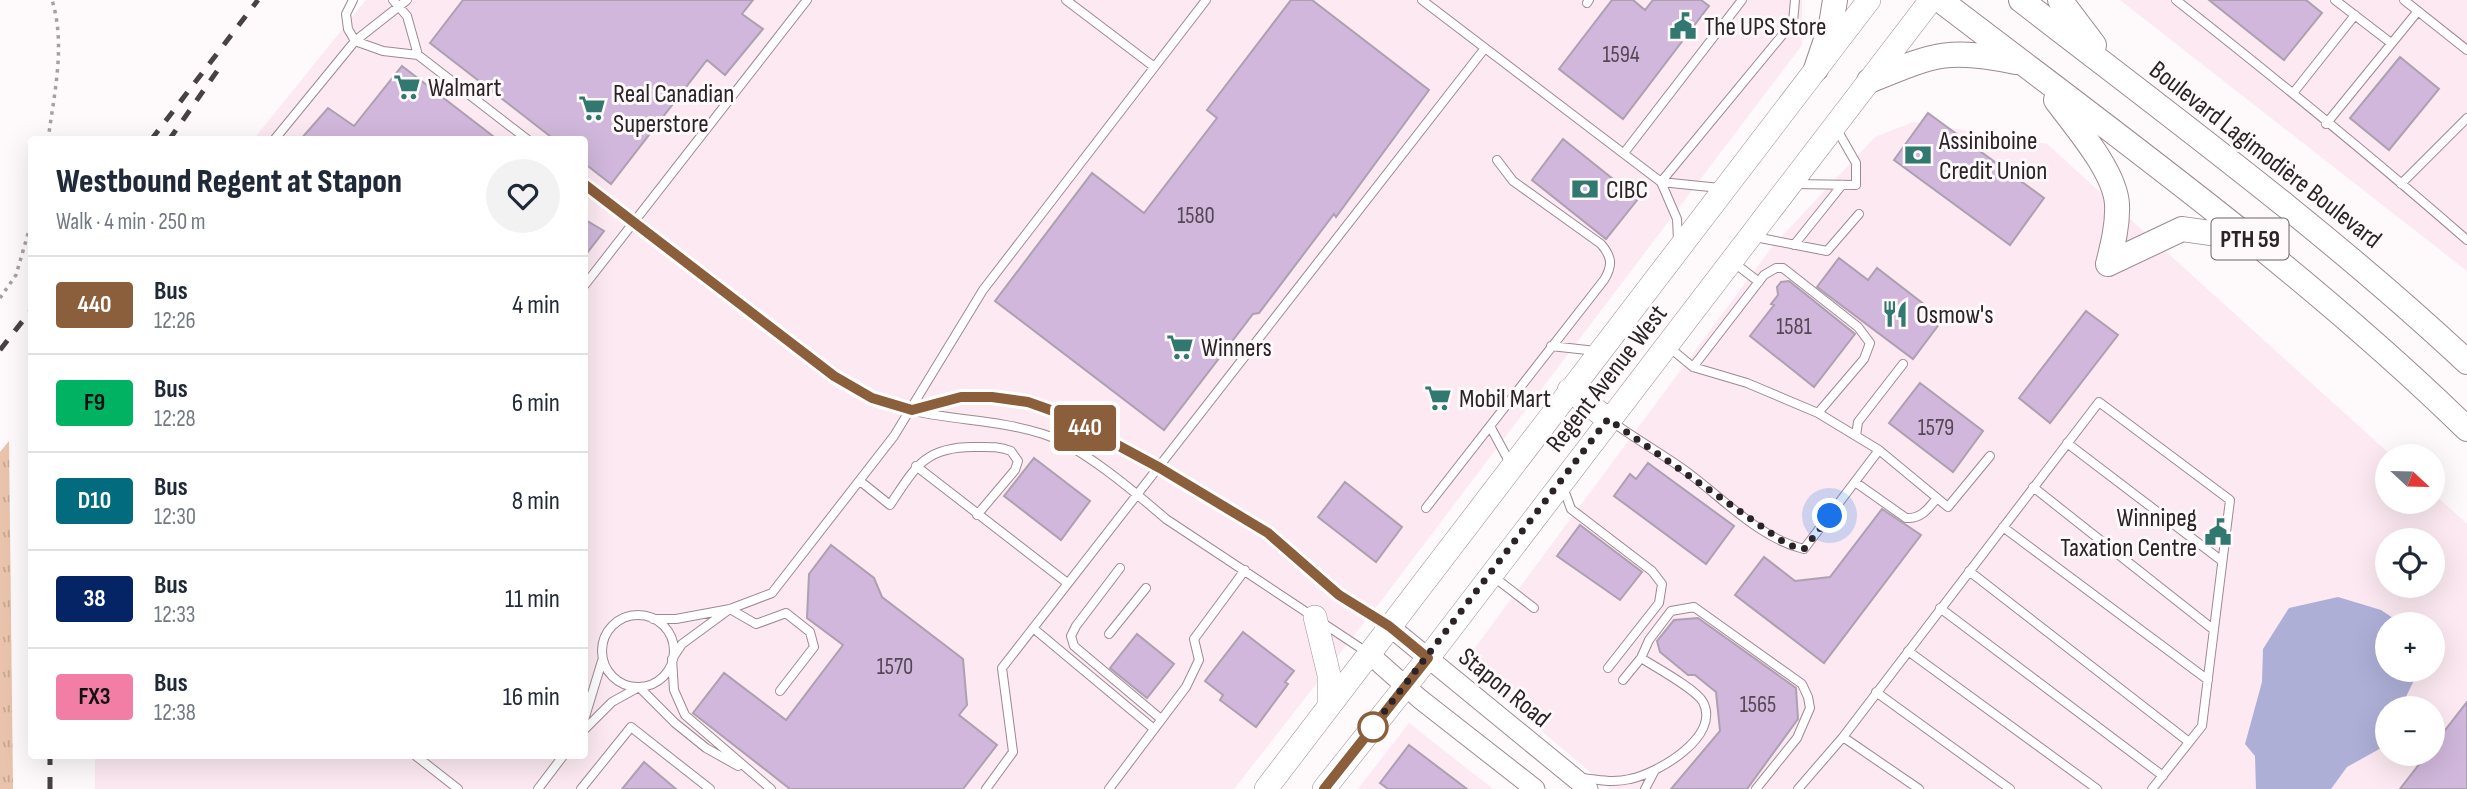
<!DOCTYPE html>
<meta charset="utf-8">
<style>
body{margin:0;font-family:"Sofia Sans Condensed",sans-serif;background:#f2f2f3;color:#1f2937;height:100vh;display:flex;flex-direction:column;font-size:26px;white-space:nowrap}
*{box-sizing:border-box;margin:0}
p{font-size:23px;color:#747a83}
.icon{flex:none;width:38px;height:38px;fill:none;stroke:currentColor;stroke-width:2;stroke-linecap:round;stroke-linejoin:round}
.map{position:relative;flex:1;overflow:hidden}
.panel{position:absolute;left:28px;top:136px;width:560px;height:623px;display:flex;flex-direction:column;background:#fff;border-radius:7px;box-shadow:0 7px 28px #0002}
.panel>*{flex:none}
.badge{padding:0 14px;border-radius:5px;font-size:24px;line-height:46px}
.needle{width:46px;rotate:112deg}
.controls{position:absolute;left:2375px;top:444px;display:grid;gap:14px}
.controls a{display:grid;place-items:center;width:70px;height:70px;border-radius:50%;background:#fff;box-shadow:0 7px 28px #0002;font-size:35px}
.you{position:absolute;width:35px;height:35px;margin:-18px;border:5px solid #fff;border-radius:50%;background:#1a73e8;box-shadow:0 0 0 10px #1a73e833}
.map>.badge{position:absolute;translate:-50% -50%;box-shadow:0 0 0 4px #fff}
.round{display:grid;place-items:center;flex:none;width:74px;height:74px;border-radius:37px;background:#f2f2f3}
.headline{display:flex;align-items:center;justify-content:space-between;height:119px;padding:0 28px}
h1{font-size:33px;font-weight:800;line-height:52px}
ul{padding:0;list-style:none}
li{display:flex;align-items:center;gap:21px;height:98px;padding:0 28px;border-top:2px solid #e0e1e3}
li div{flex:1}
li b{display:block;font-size:26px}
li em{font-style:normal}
li .badge{min-width:77px;font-weight:700;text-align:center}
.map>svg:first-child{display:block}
.built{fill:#fce9f1;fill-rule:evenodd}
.park{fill:url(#park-tufts)}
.water{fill:#aeafd7}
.building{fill:#d0b7db;stroke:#aca0b1;stroke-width:2}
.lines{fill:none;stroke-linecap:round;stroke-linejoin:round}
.service-casing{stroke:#9d8992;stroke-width:10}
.tertiary-casing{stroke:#9d8992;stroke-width:21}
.secondary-casing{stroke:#9d8992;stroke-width:24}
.primary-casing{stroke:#9d8992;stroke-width:26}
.path{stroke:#a6a0a2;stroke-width:3.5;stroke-dasharray:3.5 5;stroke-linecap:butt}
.service{stroke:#fff;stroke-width:8}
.tertiary{stroke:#fff;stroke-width:19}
.secondary{stroke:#fff;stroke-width:23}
.primary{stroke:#fff;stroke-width:24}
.rail{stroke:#494245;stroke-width:5;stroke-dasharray:12 12;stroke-linecap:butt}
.line-casing{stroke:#fff;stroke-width:16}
.line{stroke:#8b5e3c;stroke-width:10}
.walk{stroke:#2b2326;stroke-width:7;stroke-dasharray:0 12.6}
.stop-dot{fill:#fff;stroke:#8b5e3c;stroke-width:3.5}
.labels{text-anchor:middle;stroke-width:6;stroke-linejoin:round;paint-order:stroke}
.number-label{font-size:23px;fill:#544853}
.shield{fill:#fef9fb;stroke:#6a6366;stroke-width:2}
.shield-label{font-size:24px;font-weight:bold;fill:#2b2326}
.poi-label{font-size:26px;fill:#2b2326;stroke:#fef9fb;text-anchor:start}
.street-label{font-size:26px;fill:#2b2326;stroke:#fef9fb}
</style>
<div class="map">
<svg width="2467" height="789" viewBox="0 0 2467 789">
<defs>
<pattern id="park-tufts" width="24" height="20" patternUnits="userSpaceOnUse" patternTransform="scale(1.75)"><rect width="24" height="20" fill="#e9c3ab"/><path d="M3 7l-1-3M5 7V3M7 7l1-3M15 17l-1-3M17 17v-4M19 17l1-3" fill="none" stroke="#c8a793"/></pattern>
</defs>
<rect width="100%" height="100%" fill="#fef9fb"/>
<!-- built -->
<path class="built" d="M366 0H1802V45L1381 601 1234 789H95V756H584V140H253Z
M2120 0H2467V271L2307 146Z
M1913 122 2047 144 2393 457H2387V502H2432L2433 493 2467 524V789H1610L1463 664 1772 247 1875 137ZM2387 541H2432V586H2387ZM2387 625H2432V670H2387ZM2387 709H2432V754H2387Z
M1409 723 1493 789H1358Z"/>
<!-- park -->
<path class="park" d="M9 441 13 789H0V452Z"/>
<!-- water -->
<path class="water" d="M2338 597 2381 610 2402 624 2387 625V670H2419L2400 709H2387V737L2383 747 2347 767 2331 789H2256L2255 756 2245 744 2262 682 2263 649 2289 608Z"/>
<!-- building -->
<path class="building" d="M463 0H753L742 14 763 29 725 75 707 60 611 184 584 163V140H555L430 43Z
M1291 0H1312L1429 90 1336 217 1334 214 1259 313 1253 314 1164 430 995 301 1092 173 1144 213 1217 118 1207 110Z
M1612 0H1633L1645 10 1653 0H1701L1709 6 1623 119 1559 69Z
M2209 0H2306L2322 13 2284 60Z
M2400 57 2439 89 2389 150 2350 118Z
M402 66 498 140H300L328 108 354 126Z
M1928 113 2044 198 2010 245 1894 160Z
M1563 139 1638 199 1606 239 1532 180Z
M584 219 604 231 584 257Z
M1839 258 1868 280 1877 268 1943 319 1913 359 1817 287Z
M1789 281 1855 334 1814 387 1750 336 1774 305 1771 304 1778 295 1777 287 1781 282Z
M2086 311 2118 335 2050 423 2019 398Z
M1920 383 1983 431 1953 472 1889 423Z
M1034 458 1090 501 1061 540 1004 496Z
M1648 463 1734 526 1706 564 1614 496 1630 474 1636 479Z
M1345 482 1402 527 1376 562 1318 517Z
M1882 509 1921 535 1824 663 1735 595 1764 557 1795 581 1830 577Z
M1580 525 1642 572 1620 600 1557 556Z
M831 545 874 578 882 597 963 659 967 705 959 715 997 745 963 789H790L693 713 724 673 786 720 843 645 807 618 809 574Z
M1698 618 1796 688 1798 719 1747 789H1671L1720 731 1716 692 1695 675H1688L1660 652 1657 641 1674 620Z
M1243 632 1294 671 1285 682 1288 684 1256 727 1220 700 1223 695 1205 681Z
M1137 634 1174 664 1147 698 1110 668Z
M2467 702V789H2400L2427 754H2432V747Z
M1409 745 1467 789H1388L1380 783Z
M644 762 676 789H622Z"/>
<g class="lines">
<defs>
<path id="service" d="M353 0 346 14 348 29 355 41 383 51 418 55 528 140
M393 0 407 16 418 55
M1066 0 1153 66
M1422 0 1661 182 1677 219 1678 240
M2176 0C2275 78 2372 157 2467 240
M2335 0 2391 43
M2404 0 2467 50
M1587 3 1589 0
M2294 92 2355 15
M2326 124 2418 11
M274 140 355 41 407 0
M1624 153 1742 0
M1661 182 1793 22 1795 0
M1661 182 1720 188
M584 184 834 376C846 383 858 391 871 397 924 422 988 416 1043 434 1081 446 1136 493 1166 519L1368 653
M1795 184 1856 185V163L1836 128
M2401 184 2467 118
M1755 237 1827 251 1859 214
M1794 245 1842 185
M1733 262 1759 282
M584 286 807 0
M1551 346 1596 351
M1693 367 1764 275 1776 268H1783L1858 327 1870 343 1864 359 1818 413
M917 408 961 397H992L1028 402 1056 412 1160 468 1268 533 1339 595 1389 626
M1611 421C1634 438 1659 452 1683 469 1721 496 1758 538 1804 549L1879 450 1818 413 1747 383 1693 367 1670 348
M1490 426 1510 463
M1856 436 1858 422 1903 364
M2067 443 2222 561
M1879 450 1948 507 1990 456
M916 466 1066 582
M860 481 890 505C915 468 924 447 973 447 986 447 999 446 1011 451L1018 461 1015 470 977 515
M1855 482 1906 518C1921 519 1928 509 1937 498
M1563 487 1571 509 1652 571 1662 584 1659 603 1608 668
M2033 487 2214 630
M1426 508 1604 280C1613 265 1612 257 1601 244L1513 181 1497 160
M2003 527 2208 680
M1120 568 1076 626 1071 636 1074 646 1161 719
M1969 571 2189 742
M1494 577 1534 608
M1940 608 2163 776
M730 609 756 624 786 613 810 632 814 647 780 691
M727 611 682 644 672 659 674 690 685 715 771 789
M602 651a36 36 0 1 1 72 0a36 36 0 1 1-72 0Z
M653 619H676L730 609 772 593 894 436 983 290 1206 0
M1033 628 1154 729
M1109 634 1146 588
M1908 651 2097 789
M1641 658 1649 640 1671 611 1694 607 1802 684 1808 697 1810 708 1797 738 1756 789
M1876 692 2010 789
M584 720 602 661
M584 730 612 702 639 687 675 723 706 748 738 766
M1843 737 1919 789
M416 756 458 789
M1582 778C1598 780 1614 783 1630 779 1659 773 1721 736 1703 702 1696 689 1655 667 1641 658L1623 680
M538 789 563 756
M581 789 631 727 710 789
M986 789 1013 752 1002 668C1162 461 1324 255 1485 48
M1109 789 1186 687 1199 660 1194 639 1245 570
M1645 789 1655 770
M1798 789 1843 737 2099 402 2230 500 2202 726 2152 789"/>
<path id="tertiary" d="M1389 626 1588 789
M1368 653 1420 699 1535 789"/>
<path id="secondary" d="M1569 390 1608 419
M1315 617 1329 675V705
M1266 789 1869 0
M1324 789 1428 658 1931 0"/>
<path id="primary" d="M1940 0C2119 137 2305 271 2467 429
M2021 0C2172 117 2327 231 2467 362
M2060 0 2094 45
M1816 69 1831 25 1835 0
M1869 81C1933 55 1947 47 2016 62
M2056 100C2075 126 2115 171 2117 204 2118 224 2113 244 2108 264
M2108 264 2182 229 2246 238"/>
</defs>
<!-- service casing -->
<use href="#service" class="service-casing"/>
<!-- tertiary casing -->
<use href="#tertiary" class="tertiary-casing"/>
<!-- secondary casing -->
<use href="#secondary" class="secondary-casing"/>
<!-- primary casing -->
<use href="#primary" class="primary-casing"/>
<!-- path -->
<path class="path" d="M48 140C54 94 66 45 52 0
M0 298 16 275 32 220"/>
<!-- service -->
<use href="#service" class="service"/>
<!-- tertiary -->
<use href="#tertiary" class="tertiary"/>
<!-- secondary -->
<use href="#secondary" class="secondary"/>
<!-- primary -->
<use href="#primary" class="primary"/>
<!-- rail -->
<path class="rail" d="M151 140 258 0
M169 140 222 64
M0 350 32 309
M50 789V756"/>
</g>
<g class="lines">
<defs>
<path id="line" d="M584 184 834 376 872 398 912 410 961 397H992L1028 402 1056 412 1160 468 1268 533 1339 595 1389 626 1428 658 1324 789"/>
</defs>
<!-- line casing -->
<use href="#line" class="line-casing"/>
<!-- line -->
<use href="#line" class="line"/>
<!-- walk -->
<path class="walk" d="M1373 727 1371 729 1608 419 1788 545 1804 549 1830 516"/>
</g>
<!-- icons -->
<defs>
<symbol id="civic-bare" viewBox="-9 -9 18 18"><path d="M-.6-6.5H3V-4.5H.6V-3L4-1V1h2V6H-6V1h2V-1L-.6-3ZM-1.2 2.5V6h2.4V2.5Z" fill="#307870" stroke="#fef9fb" stroke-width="2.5" paint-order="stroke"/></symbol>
<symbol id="supermarket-bare" viewBox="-9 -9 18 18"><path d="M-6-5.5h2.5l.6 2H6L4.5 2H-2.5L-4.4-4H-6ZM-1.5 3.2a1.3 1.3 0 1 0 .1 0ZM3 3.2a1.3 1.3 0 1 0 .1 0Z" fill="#307870" stroke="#fef9fb" stroke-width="2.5" paint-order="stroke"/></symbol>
<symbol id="bank-bare" viewBox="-9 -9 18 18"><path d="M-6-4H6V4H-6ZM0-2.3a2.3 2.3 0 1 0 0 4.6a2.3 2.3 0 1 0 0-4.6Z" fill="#307870" stroke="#fef9fb" stroke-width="2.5" paint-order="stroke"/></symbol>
<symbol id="restaurant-bare" viewBox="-9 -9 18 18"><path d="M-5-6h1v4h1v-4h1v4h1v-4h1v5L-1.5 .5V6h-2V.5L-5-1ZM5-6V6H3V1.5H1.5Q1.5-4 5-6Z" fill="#307870" stroke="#fef9fb" stroke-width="2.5" paint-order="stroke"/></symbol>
</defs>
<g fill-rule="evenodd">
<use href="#civic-bare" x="1664" y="7" width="38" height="38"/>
<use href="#supermarket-bare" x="388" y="68" width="38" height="38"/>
<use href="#supermarket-bare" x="573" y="89" width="38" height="38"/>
<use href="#bank-bare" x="1899" y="136" width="38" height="38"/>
<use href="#bank-bare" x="1566" y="170" width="38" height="38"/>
<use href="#restaurant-bare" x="1876" y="295" width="38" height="38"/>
<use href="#supermarket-bare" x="1161" y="328" width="38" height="38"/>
<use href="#supermarket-bare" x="1419" y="379" width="38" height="38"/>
<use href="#civic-bare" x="2199" y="513" width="38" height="38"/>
</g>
<!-- markers -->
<circle class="stop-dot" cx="1373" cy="727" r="14"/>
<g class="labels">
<!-- number labels -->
<g class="number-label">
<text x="1621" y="62">1594</text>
<text x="1196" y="223">1580</text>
<text x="1794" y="334">1581</text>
<text x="1936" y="435">1579</text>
<text x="895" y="674">1570</text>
<text x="1758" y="712">1565</text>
</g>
<!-- shield labels -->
<rect class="shield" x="2211.5" y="218.5" width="77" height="41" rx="5"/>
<g class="shield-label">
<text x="2250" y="247">PTH 59</text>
</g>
<!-- poi labels -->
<g class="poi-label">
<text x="1704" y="35">The UPS Store</text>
<text x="428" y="96">Walmart</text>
<text x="613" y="102">Real Canadian<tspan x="613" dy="30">Superstore</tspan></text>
<text x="1939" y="149">Assiniboine<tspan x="1939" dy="30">Credit Union</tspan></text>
<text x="1606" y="198">CIBC</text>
<text x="1916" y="323">Osmow's</text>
<text x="1201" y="356">Winners</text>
<text x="1459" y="407">Mobil Mart</text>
<text x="2197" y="526" text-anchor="end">Winnipeg<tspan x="2197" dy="30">Taxation Centre</tspan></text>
</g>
<!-- street labels -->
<g class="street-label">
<text transform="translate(2266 154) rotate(38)" y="9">Boulevard Lagimodière Boulevard</text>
<text transform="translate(1606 378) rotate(-52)" y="9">Regent Avenue West</text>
<text transform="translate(1505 687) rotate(39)" y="9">Stapon Road</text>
</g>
</g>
</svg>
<div class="controls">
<a><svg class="needle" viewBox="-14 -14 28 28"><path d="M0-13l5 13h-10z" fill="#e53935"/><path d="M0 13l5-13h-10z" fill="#747a83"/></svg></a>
<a><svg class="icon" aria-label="locate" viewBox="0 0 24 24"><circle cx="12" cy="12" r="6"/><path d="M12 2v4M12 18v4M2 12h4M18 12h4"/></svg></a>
<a>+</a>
<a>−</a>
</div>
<div class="you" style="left:1830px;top:516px"></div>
<b class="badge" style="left:1085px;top:428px;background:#8b5e3c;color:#fff">440</b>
<section class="panel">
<div class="headline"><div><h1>Westbound Regent at Stapon</h1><p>Walk · 4 min · 250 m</p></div><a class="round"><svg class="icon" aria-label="heart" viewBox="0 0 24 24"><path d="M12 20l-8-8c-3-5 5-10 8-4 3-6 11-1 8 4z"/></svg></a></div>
<ul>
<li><span class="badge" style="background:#8b5e3c;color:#fff">440</span><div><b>Bus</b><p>12:26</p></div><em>4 min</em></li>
<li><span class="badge" style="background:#00b262;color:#111">F9</span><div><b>Bus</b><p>12:28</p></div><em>6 min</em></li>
<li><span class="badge" style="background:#026c7e;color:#fff">D10</span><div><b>Bus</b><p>12:30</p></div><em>8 min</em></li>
<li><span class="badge" style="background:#052465;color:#fff">38</span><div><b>Bus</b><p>12:33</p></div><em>11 min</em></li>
<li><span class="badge" style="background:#f27ea6;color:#111">FX3</span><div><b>Bus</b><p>12:38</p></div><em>16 min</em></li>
</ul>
</section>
</div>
